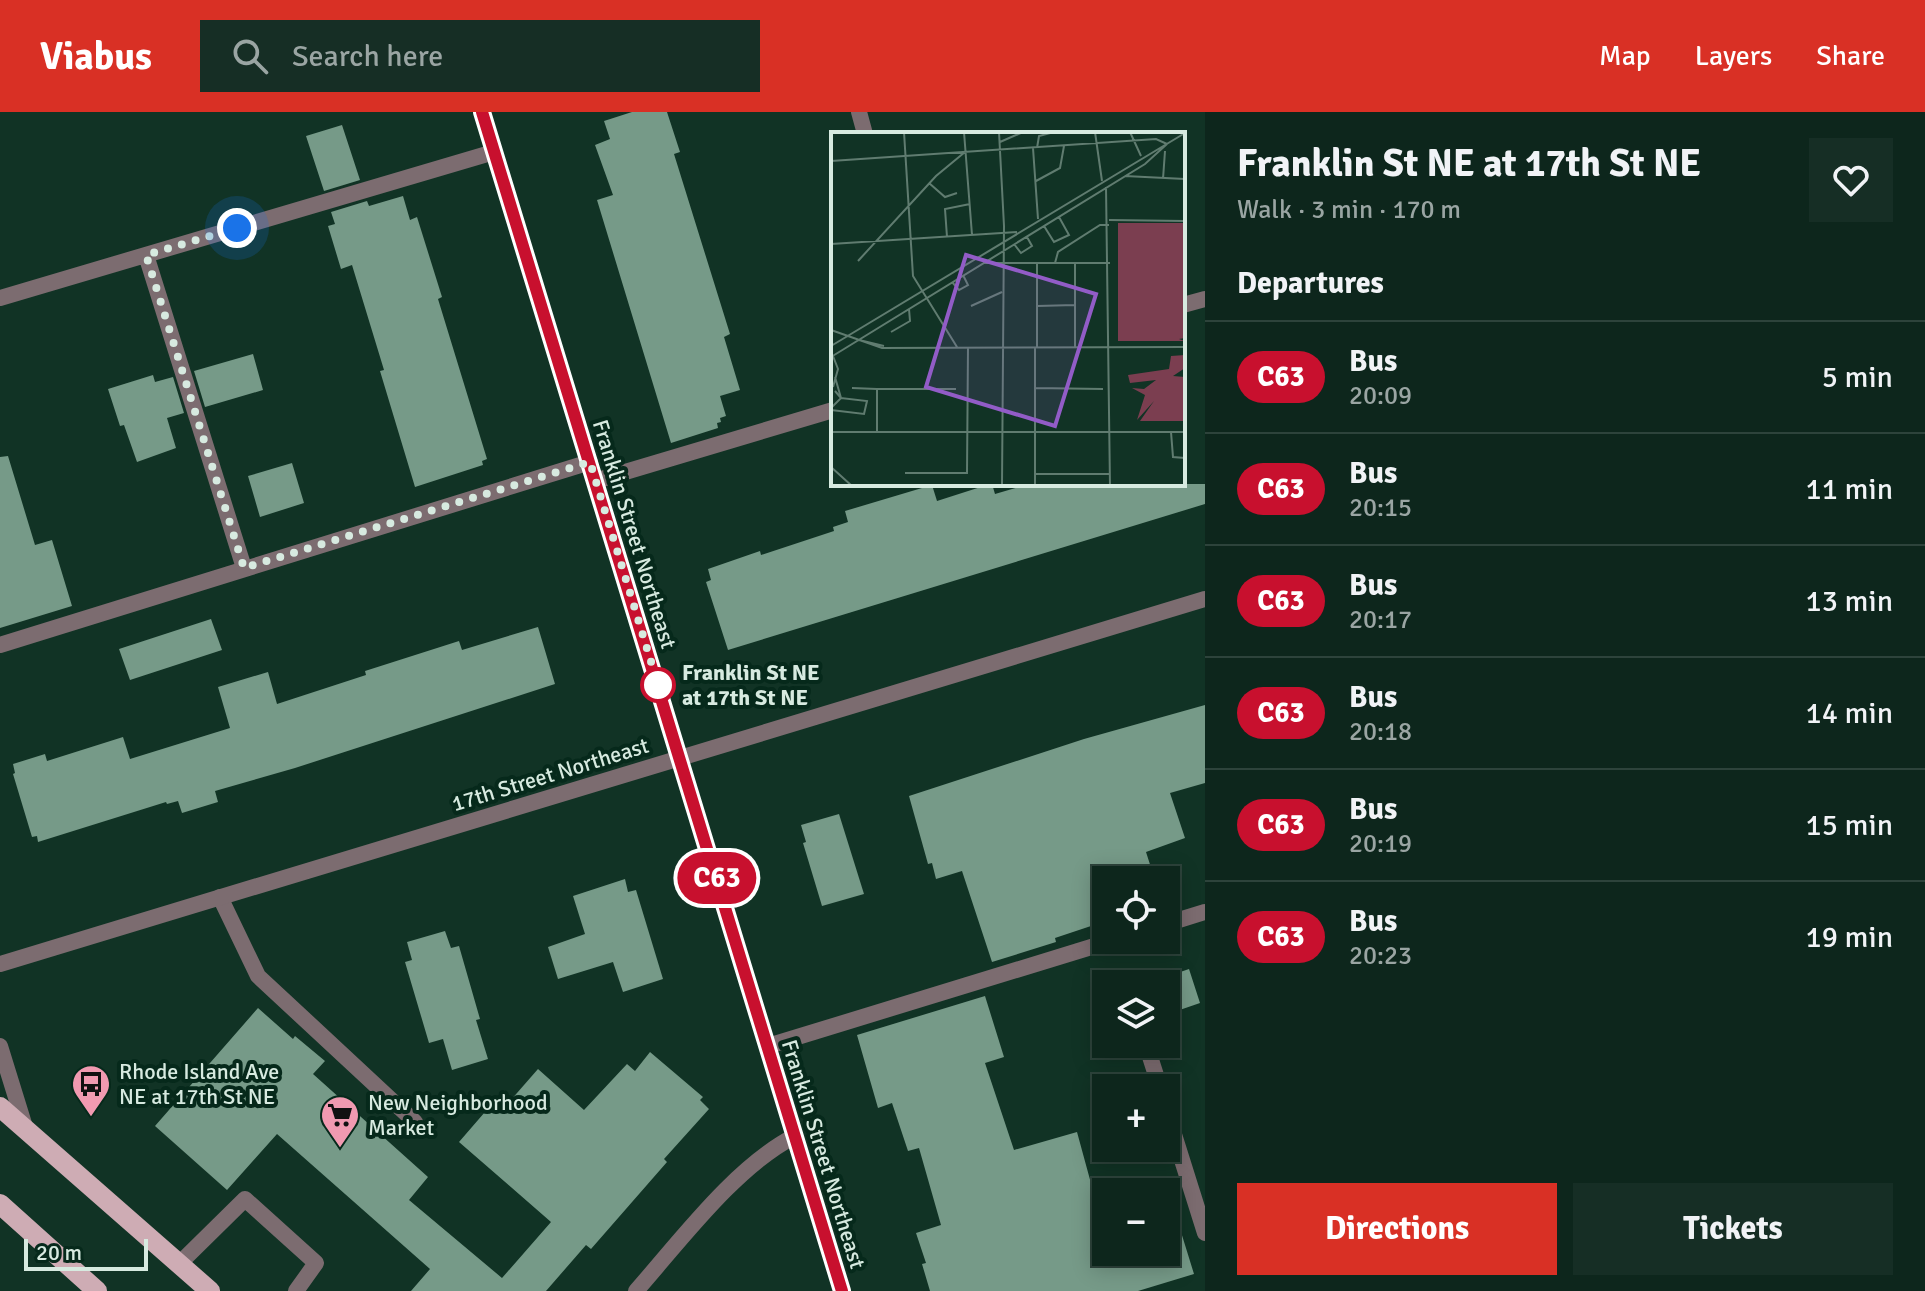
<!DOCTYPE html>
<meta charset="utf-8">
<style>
body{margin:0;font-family:Signika,sans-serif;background:#162e25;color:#f1f3f6;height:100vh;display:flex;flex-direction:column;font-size:30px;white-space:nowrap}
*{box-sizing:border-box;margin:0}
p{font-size:26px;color:#9aa5a3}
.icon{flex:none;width:44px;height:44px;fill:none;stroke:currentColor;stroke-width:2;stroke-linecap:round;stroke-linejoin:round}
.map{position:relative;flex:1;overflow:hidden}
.sheet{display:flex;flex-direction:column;background:#0d261c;width:720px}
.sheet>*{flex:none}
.badge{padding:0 16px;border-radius:26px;font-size:28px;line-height:52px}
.buttons{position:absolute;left:1092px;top:754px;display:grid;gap:16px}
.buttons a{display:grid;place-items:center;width:88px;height:88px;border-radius:0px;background:#0d261c;box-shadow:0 4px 20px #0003,0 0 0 2px #2d433b;font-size:40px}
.scale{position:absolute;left:24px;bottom:20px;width:124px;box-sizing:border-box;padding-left:8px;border:4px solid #d7eae0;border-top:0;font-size:22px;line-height:28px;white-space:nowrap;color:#d7eae0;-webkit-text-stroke:6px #06291b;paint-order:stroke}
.you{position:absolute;width:40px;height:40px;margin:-20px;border:6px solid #fff;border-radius:50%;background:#1a73e8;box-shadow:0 0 0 12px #1a73e833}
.map>.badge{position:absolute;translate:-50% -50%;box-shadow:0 0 0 4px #fff}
h2{padding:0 32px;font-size:30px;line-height:72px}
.round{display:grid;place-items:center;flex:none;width:84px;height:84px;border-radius:0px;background:#162e25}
.headline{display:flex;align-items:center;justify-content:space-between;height:136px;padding:0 32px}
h1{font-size:38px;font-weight:700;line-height:60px}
.action{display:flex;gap:16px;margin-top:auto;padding:16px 32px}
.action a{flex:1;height:92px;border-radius:0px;background:#d93025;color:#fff;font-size:32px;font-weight:700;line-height:92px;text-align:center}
.action a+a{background:#162e25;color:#f1f3f6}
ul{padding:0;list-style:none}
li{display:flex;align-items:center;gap:24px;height:112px;padding:0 32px;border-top:2px solid #2d433b}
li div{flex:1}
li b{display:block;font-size:30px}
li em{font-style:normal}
li .badge{min-width:88px;font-weight:700;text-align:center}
header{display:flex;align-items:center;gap:48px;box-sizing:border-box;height:112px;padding:0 40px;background:#d93025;color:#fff}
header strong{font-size:38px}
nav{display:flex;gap:44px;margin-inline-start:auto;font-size:28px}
.search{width:560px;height:72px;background:#162e25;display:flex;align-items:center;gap:20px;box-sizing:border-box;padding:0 28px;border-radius:0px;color:#9aa5a3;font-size:30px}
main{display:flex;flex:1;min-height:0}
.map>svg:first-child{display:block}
.building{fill:#769a88}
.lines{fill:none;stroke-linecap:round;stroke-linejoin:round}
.service{stroke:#7c6c70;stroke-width:16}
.minor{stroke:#7c6c70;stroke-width:16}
.tertiary{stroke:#7c6c70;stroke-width:16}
.primary{stroke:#ceacb4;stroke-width:20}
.line-casing{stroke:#fff;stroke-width:18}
.line{stroke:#c8102e;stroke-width:12}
.walk{stroke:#d7eae0;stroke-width:8;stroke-dasharray:0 14.4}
.stop-dot{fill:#fff;stroke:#c8102e;stroke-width:4}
.labels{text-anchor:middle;stroke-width:8;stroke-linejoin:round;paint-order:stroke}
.street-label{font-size:22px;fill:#d7eae0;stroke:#06291b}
.stop-label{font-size:22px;font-weight:bold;fill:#d7eae0;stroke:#06291b;text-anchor:start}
.poi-label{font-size:22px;fill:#d7eae0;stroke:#06291b;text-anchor:start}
.inset-road{fill:none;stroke:#607c70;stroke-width:2}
.view{fill:#925cc7;fill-opacity:0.15;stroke:#925cc7;stroke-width:4}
.inset-edge{fill:none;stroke:#d7eae0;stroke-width:4}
</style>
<header>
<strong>Viabus</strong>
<div class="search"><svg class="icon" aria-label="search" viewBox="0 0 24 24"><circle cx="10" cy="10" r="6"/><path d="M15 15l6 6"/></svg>Search here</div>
<nav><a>Map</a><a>Layers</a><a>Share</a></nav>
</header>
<main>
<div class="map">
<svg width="1205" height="1179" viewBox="0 0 1205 1179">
<rect width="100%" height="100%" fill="#113325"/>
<!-- building -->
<path class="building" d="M632 0H667L680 40 674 42 730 222 724 225 740 278 720 284 726 304 720 306 721 310 717 311 718 316 671 331 597 88 613 83 595 33 610 27 604 9Z
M342 13 360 68 324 79 306 24Z
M403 84 410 108 417 105 442 185 438 187 487 347 482 349 483 353 415 375 380 259 384 258 352 153 341 157 328 114 335 112 331 100 367 89 369 94Z
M253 242 263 278 205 295 194 259Z
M153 263 155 270 173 265 184 301 167 306 176 336 137 350 124 313 120 314 108 277Z
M8 344 35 433 52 428 72 494 0 516V345Z
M292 351 304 391 260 405 248 364Z
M990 372H992L995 382 1029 372H1205V392L728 538 706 470 711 468 708 457 760 439 761 443 834 419 833 415 848 410 845 399 932 373 937 389Z
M211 507 222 538 130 568 119 537Z
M538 515 555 572 295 656 215 679 218 690 182 701 178 689 167 692 166 690 38 730 37 724 32 725 13 662 15 661 13 652 45 642 47 649 123 625 130 647 230 616 218 575 268 560 277 592 366 563 365 559 459 529 462 538Z
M1205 593V671L1170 681 1185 726 1146 740 1155 768H1106V809L1055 826 1056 830 992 850 962 759 936 767 932 751 928 752 909 684 1084 627Z
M839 702 864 782 822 794 803 731 806 730 801 713Z
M625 767 628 780 636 778 663 867 623 880 613 850 558 867 548 835 585 822 573 784Z
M445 819 451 836 459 834 480 907 476 908 488 947 452 958 443 927 429 931 405 850 412 848 407 830Z
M1189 857 1200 891 1168 902 1166 872H1158L1157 868Z
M985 884 1004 945 985 951 1014 1038 1077 1020 1095 1086 1106 1083V1140H1166V1080H1114L1164 1065 1194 1162 1138 1179H930L922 1152 926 1151 916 1121 941 1113 919 1036 908 1039 892 991 878 996 857 923Z
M258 896 293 927 295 924 325 949 313 962 428 1065 409 1088 502 1166 551 1110 459 1030 504 978 510 989 538 957 584 998 627 952 635 959 650 940 703 985 700 988 709 997 664 1047 667 1050 591 1137 586 1133 546 1179H411L430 1157 277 1022 227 1078 155 1014Z"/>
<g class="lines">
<!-- service -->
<path class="service" d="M859 0 865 22
M146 143 244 456
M0 186 494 40
M1183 193 1205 187
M595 369 833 298
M0 533 590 350
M220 785 258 864 415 1010
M1166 812 1205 800
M1146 932 1160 976
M768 934 1114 828
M1166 997 1205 1121
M179 1152 245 1087 316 1151 296 1179"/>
<!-- minor -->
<path class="minor" d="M0 852 1205 487
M0 934 26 1018
M636 1179C681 1128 736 1054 795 1024"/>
<!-- tertiary -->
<path class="tertiary" d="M482 0 842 1179"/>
<!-- primary -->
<path class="primary" d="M0 995 210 1179
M0 1092 97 1179"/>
</g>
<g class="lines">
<defs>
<path id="line" d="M482 0 842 1179"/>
</defs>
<!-- line casing -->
<use href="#line" class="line-casing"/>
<!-- line -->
<use href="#line" class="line"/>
<!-- walk -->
<path class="walk" d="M237 116 146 143 244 456 590 350 660 579 658 573"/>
</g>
<!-- icons -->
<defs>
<symbol id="bus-pin" viewBox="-11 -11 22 30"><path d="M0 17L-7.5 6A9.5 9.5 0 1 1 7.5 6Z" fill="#f19ab1" stroke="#06291b"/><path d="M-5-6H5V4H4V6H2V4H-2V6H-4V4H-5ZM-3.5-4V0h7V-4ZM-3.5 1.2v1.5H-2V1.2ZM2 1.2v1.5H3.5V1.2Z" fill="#111"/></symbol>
<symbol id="supermarket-pin" viewBox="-11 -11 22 30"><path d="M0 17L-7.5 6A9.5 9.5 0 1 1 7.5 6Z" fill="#f19ab1" stroke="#06291b"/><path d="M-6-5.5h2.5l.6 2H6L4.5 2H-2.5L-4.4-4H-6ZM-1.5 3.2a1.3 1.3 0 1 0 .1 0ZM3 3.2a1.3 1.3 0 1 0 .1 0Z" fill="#111"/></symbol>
</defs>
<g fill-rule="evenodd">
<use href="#bus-pin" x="69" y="950" width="44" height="60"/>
<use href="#supermarket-pin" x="318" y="981" width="44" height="60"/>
</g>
<!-- markers -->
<circle class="stop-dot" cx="658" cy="573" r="16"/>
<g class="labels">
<!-- street labels -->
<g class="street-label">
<text transform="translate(635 422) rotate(73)" y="8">Franklin Street Northeast</text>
<text transform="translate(550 662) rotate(-17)" y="8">17th Street Northeast</text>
<text transform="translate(824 1042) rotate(73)" y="8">Franklin Street Northeast</text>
</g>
<!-- stop labels -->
<g class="stop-label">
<text x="682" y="568">Franklin St NE<tspan x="682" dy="25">at 17th St NE</tspan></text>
</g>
<!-- poi labels -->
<g class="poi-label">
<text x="119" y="967">Rhode Island Ave<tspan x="119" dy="25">NE at 17th St NE</tspan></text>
<text x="368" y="998">New Neighborhood<tspan x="368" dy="25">Market</tspan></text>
</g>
</g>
<!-- overview -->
<g transform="translate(831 20)">
<rect width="354" height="354" fill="#113325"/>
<path d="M287 91H354V206L348 207 354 209H287ZM354 223V236L342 244 354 245V289H309L323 269 306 288 314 263 301 256 313 257 325 248 299 251 297 243 338 237 340 224Z" fill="#7b3e50"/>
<path class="inset-road" d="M73 0 82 144 126 215M133 0 141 103M168 0 173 94 171 354M264 0 271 49M299 0 310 24M169 10 192 0M202 16 207 87M206 16 208 4 223 0M0 29 325 7 336 12M294 44 354 47M332 47 334 19M205 49 229 36 233 14M98 51 114 65 126 61M275 55 279 354M278 88 354 89M213 94 223 110 238 103 228 85M116 105 114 77 139 72M0 112 186 100M183 112 190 121 201 114 196 105M27 129 105 44 134 20M152 131H279M206 131V215M224 131 227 120 269 93H278M121 150 128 158 137 153 132 143M140 174 171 160M206 174 244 173M0 198 51 216 354 215M60 200 79 189 78 177M28 208 53 214M0 214 354 1M244 215V131M0 225 314 32 336 12M4 245 10 266 4 259M2 255 7 237 2 224M21 256 46 257M204 256 272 257M0 276 10 266 36 269 33 282 0 278M0 300H354M46 300V257H125M340 300 342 325 354 326M0 335 21 354M74 341H136L137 215M204 342H279M204 354V215"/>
<path class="view" d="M135 123 265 162 224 294 95 255Z"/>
<rect width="354" height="354" class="inset-edge"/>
</g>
</svg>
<div class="buttons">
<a><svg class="icon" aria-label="locate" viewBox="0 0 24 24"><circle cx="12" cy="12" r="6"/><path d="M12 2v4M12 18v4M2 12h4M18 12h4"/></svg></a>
<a><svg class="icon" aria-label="layers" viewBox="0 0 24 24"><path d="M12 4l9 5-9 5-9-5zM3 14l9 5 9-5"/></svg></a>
<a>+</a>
<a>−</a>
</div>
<div class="scale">20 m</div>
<div class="you" style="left:237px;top:116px"></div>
<b class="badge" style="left:717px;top:766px;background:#c8102e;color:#fff">C63</b>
</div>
<section class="sheet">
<div class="headline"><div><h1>Franklin St NE at 17th St NE</h1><p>Walk · 3 min · 170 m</p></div><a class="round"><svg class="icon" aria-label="heart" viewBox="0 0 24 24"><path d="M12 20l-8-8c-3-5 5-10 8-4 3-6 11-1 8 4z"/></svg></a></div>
<h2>Departures</h2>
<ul>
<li><span class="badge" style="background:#c8102e;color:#fff">C63</span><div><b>Bus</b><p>20:09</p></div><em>5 min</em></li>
<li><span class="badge" style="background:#c8102e;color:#fff">C63</span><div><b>Bus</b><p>20:15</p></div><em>11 min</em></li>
<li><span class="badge" style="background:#c8102e;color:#fff">C63</span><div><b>Bus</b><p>20:17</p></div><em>13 min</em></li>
<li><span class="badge" style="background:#c8102e;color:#fff">C63</span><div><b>Bus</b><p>20:18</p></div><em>14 min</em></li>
<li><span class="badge" style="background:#c8102e;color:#fff">C63</span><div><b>Bus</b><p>20:19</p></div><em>15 min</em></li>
<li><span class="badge" style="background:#c8102e;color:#fff">C63</span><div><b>Bus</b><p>20:23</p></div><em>19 min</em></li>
</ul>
<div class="action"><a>Directions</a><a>Tickets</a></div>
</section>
</main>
